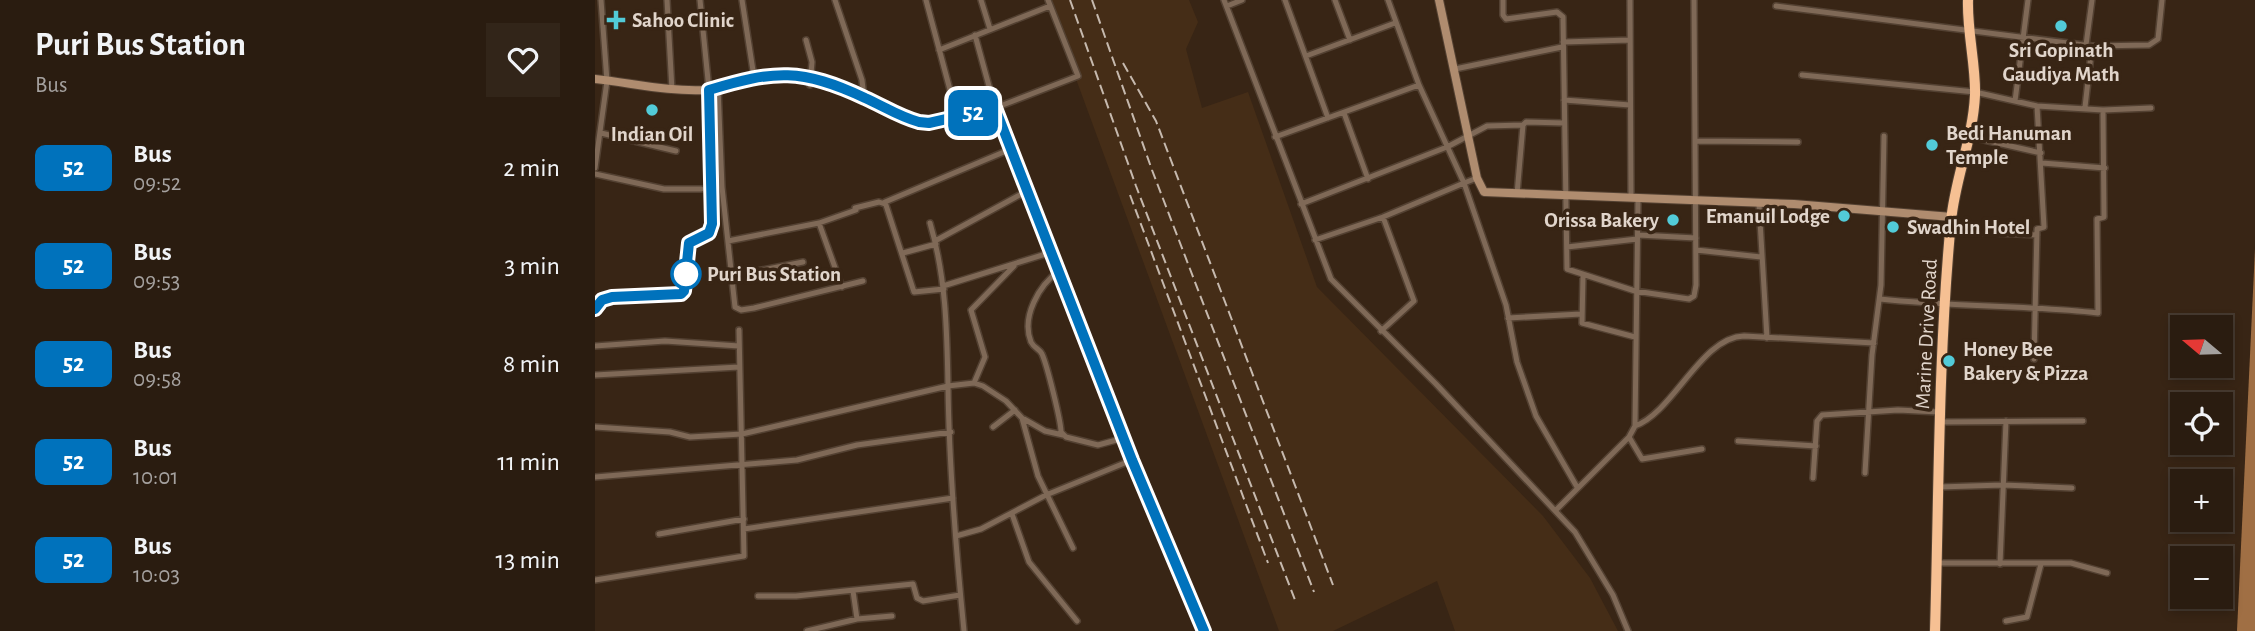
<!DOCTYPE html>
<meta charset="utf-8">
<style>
body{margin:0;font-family:"Alegreya Sans",sans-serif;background:#322519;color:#f1f3f6;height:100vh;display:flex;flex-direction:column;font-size:26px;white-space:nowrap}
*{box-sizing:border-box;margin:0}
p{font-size:23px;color:#a5a19f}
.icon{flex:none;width:38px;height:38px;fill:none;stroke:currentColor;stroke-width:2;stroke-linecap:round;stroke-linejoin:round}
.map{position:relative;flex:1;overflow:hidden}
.details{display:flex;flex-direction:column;background:#2a1c10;width:595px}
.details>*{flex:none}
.badge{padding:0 14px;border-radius:10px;font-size:24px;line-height:46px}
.needle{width:46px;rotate:289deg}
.buttons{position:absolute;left:1575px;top:315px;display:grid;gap:14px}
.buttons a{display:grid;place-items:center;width:63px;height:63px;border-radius:0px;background:#2a1c10;box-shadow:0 4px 10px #0003,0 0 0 2px #463a30;font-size:35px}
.map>.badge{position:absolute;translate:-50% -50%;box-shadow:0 0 0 4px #fff}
.round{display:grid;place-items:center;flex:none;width:74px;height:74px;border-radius:0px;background:#322519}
.head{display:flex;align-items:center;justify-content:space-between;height:119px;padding:0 35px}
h1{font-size:33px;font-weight:700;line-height:52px}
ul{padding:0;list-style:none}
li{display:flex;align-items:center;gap:21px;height:98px;padding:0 35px}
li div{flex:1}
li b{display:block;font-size:26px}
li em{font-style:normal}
li .badge{min-width:77px;font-weight:700;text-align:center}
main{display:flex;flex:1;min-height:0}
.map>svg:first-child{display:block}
.built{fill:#452d17}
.water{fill:#a06f44}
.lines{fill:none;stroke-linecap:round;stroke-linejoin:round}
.street-casing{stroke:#534132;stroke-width:8}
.secondary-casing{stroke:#534132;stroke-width:10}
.highway-casing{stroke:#534132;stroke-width:12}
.street{stroke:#7f6957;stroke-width:5}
.secondary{stroke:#af8c6f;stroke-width:8}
.highway{stroke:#f6c093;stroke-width:10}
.rail{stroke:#c6b9ae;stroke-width:2;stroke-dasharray:10 5;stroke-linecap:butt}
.line-casing{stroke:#fff;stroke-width:16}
.line{stroke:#0072bc;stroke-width:10}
.poi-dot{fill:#52cbd8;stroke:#382515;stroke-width:2.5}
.stop-dot{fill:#fff;stroke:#0072bc;stroke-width:3.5}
.labels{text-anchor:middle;stroke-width:7;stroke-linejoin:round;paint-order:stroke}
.poi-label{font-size:21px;font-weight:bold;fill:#e1d5cb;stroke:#382515;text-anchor:start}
.stop-label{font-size:21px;font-weight:bold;fill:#e1d5cb;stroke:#382515;text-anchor:start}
.street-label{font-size:21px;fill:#e1d5cb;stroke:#382515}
</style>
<main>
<section class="details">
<div class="head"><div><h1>Puri Bus Station</h1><p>Bus</p></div><a class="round"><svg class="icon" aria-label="heart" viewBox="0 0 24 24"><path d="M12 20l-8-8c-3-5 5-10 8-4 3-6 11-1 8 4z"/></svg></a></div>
<ul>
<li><span class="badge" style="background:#0072bc;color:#fff">52</span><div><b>Bus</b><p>09:52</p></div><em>2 min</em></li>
<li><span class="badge" style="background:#0072bc;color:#fff">52</span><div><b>Bus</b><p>09:53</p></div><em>3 min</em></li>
<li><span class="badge" style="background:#0072bc;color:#fff">52</span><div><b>Bus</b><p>09:58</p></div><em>8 min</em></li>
<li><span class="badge" style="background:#0072bc;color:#fff">52</span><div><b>Bus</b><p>10:01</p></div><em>11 min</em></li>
<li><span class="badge" style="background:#0072bc;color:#fff">52</span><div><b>Bus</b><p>10:03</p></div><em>13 min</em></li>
</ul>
</section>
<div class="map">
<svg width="1660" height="631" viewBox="0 0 1660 631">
<rect width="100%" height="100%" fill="#382515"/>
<!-- built -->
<path class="built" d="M452 0H594L603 22 591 49 607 108 653 92 722 287 948 516 995 578 1023 631H860L842 581 738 631H684Z"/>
<!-- water -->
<path class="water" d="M1660 249V631H1642Z"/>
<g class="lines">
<defs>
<path id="street" d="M72 0 77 90
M105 0 114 90
M147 0 159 77
M240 0 267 80 269 97
M331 0 362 116
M386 0 395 29
M629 0 736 279 841 384 980 532 1018 595 1033 631
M690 0 733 118
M740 0 755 40
M908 0V15L911 19 962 12 968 17 972 269 1040 291 1094 299 1099 296 1101 285 1099 0
M1035 0 1036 196
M632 6 647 0
M1181 6 1497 46 1554 45 1563 39 1567 0
M380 35 400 108 483 76 453 0
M211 40 217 62 215 85
M968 42 1035 40
M1491 45 1497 0
M344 50 455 6
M711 56 800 23
M860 69 967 47
M1207 75 1380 92 1442 106 1508 110 1556 108
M123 87 127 187 140 307 146 310 159 308 268 281
M969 100 1035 105
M1420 101 1433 0
M1490 107 1497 46
M749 113 773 179
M6 133 81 151
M680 137 824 85
M1376 137 1446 153
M1101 141 1203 142
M1447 163 1510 168
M0 168 12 81 6 0
M0 174 69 189H106
M882 178 869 183 911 305 922 362 941 416 982 487
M922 194 928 125 931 122 969 123
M706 204 852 147 892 126 928 125
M1164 204 1172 338
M260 208 284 202 290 204
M224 223 261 210
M335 223C351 277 352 331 353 386 354 468 361 550 369 631
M1355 231 1442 235
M1043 235 1101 238
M720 240 788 217 869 183 824 85 793 0
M133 241 224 223 247 287
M340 241 432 191
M972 247 1042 239
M1101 250 1166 257
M308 253 341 244
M464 271C444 285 426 317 436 342 439 348 445 349 447 354 452 365 466 421 466 432L471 437 503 445 529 438
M136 276 208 262
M988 276 987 323 1040 337
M348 286 457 252
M349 289 319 292 290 202 416 149
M1285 299C1358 307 1430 305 1503 313L1502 219 1509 217 1508 110
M913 318 986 314
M786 331 819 301 788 217
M0 346 70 341 144 346
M1439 359 1442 229 1449 227 1442 106
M0 375 144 367
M379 383 390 357 376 310 419 266
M429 419 450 431 468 435
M1346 422 1488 421
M1040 426C1079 412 1106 337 1149 336L1279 343
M0 427 75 432 95 437 147 434 353 386 379 383 388 386 411 401 427 418 443 476 478 548
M398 427 420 410
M1034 437 1047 459 1107 449
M1143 441 1221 446
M1270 473 1277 355 1286 285 1289 136
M0 477 202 460 262 445 356 432
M1218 478 1222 421 1227 415 1303 410 1344 412
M1344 487 1408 485 1477 488
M961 510 1034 437 1040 426 1043 199
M417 514 434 562 482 621
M149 529 358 498
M64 534 149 519
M361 536 386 529 451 495 537 460
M1342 563H1476L1512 573
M1405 564 1411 421
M0 580 149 556 144 330
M258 591 262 619
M163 596H201L318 584 322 598 328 601 365 595
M1411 621 1432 617 1446 564
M212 631 262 619 297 616"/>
<path id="secondary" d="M844 0 882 178 889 192 1199 204 1357 217
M0 79C37 83 74 92 111 90 138 88 162 72 189 73 239 74 279 109 324 122L334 123 400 108 537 460 610 631"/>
<path id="highway" d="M1340 631C1344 495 1343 357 1356 221 1360 178 1378 139 1380 95 1381 66 1372 32 1373 0"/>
</defs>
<!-- street casing -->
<use href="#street" class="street-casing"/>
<!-- secondary casing -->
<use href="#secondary" class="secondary-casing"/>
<!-- highway casing -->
<use href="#highway" class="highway-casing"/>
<!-- street -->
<use href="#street" class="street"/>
<!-- secondary -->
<use href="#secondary" class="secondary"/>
<!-- highway -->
<use href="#highway" class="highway"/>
<!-- rail -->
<path class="rail" d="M475 0 541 186 700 600
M497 0 557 170 719 592
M528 63 561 121 738 585
M535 195 673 563"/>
</g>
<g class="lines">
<defs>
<path id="line" d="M0 309 7 300 17 297 86 294 89 291 94 243 114 233 117 224 114 90C179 70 207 68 270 98 288 106 305 117 324 122L334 123 400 108 537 460 609 631"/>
</defs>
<!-- line casing -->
<use href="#line" class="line-casing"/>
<!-- line -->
<use href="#line" class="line"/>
</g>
<!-- markers -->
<g class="poi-dot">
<path d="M17.5 9.5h7v7h7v7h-7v7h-7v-7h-7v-7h7z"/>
<circle cx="1466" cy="26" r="7"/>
<circle cx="57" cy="110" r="7"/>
<circle cx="1337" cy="145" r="7"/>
<circle cx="1249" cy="216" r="7"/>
<circle cx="1078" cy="220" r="7"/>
<circle cx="1298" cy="227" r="7"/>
<circle cx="1354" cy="361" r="7"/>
</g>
<circle class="stop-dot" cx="91" cy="274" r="14"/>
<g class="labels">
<!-- poi labels -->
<g class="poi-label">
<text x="37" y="27">Sahoo Clinic</text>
<text x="1466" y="57" text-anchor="middle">Sri Gopinath<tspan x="1466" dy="24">Gaudiya Math</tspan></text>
<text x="1351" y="140">Bedi Hanuman<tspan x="1351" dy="24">Temple</tspan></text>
<text x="57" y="141" text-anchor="middle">Indian Oil</text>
<text x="1235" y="223" text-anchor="end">Emanuil Lodge</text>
<text x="1064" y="227" text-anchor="end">Orissa Bakery</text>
<text x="1312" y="234">Swadhin Hotel</text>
<text x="1368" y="356">Honey Bee<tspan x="1368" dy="24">Bakery &amp; Pizza</tspan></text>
</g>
<!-- stop labels -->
<g class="stop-label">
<text x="112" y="281">Puri Bus Station</text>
</g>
<!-- street labels -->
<g class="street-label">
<text transform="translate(1331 334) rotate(-87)" y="7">Marine Drive Road</text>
</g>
</g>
</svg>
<div class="buttons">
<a><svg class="needle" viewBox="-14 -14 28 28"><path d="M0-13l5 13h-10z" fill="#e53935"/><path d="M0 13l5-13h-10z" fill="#a5a19f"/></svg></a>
<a><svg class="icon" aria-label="locate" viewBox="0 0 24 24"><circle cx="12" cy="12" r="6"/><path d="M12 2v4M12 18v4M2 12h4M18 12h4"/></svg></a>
<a>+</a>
<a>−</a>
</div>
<b class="badge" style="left:378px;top:113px;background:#0072bc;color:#fff">52</b>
</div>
</main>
